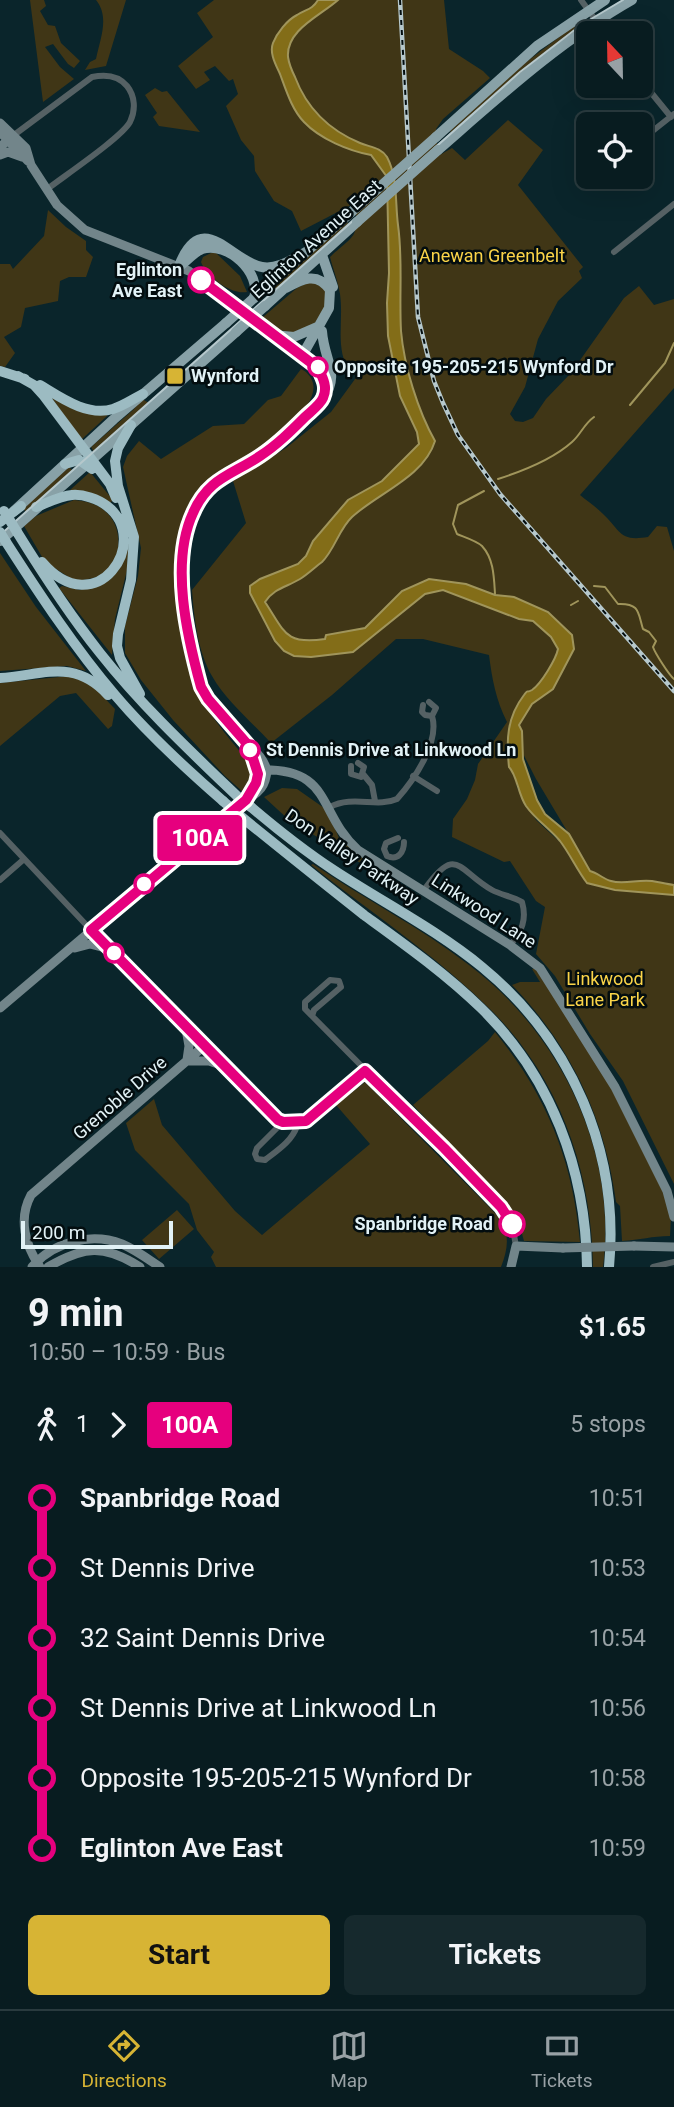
<!DOCTYPE html>
<meta charset="utf-8">
<style>
body{margin:0;font-family:Roboto,sans-serif;background:#16292d;color:#f1f3f6;height:100vh;display:flex;flex-direction:column;font-size:26px;white-space:nowrap}
*{box-sizing:border-box;margin:0}
p{font-size:23px;color:#98a1a5}
.icon{flex:none;width:38px;height:38px;fill:none;stroke:currentColor;stroke-width:2;stroke-linecap:round;stroke-linejoin:round}
.map{position:relative;height:1267px;overflow:hidden}
.side{display:flex;flex-direction:column;background:#081c20;flex:1}
.side>*{flex:none}
.badge{padding:0 14px;border-radius:5px;font-size:24px;line-height:46px}
.needle{width:46px;rotate:338deg}
.buttons{position:absolute;left:576px;top:21px;display:grid;gap:14px}
.buttons a{display:grid;place-items:center;width:77px;height:77px;border-radius:10px;background:#081c20;box-shadow:0 7px 28px #0002,0 0 0 2px #293a3e;font-size:35px}
.scale{position:absolute;left:21px;bottom:18px;width:152px;box-sizing:border-box;padding-left:7px;border:4px solid #e2f2f6;border-top:0;font-size:19px;line-height:24px;white-space:nowrap;color:#e2f2f6;-webkit-text-stroke:5px #030d0f;paint-order:stroke}
.map>.badge{position:absolute;translate:-50% -50%;box-shadow:0 0 0 4px #fff}
.legs{display:flex;align-items:center;gap:10px;height:77px;padding:0 28px;font-size:23px}
.legs p{margin-inline-start:auto}
.overview{display:flex;align-items:center;justify-content:space-between;height:119px;padding:0 28px}
h1{font-size:38px;font-weight:700;line-height:52px}
.cta{display:flex;gap:14px;margin-top:auto;padding:14px 28px}
.cta a{flex:1;height:80px;border-radius:10px;background:#d7b434;color:#111;font-size:28px;font-weight:700;line-height:80px;text-align:center}
.cta a+a{background:#16292d;color:#f1f3f6}
ul{padding:0 28px;list-style:none}
li{display:flex;align-items:center;gap:24px;height:70px;font-size:26px}
li i{display:grid;place-items:center;width:10px;height:100%;margin:0 9px;background:currentColor}
li i::after{content:'';width:18px;height:18px;margin:-9px;border:5px solid;border-radius:50%;background:#081c20}
li p{margin-inline-start:auto}
li:first-child i{background:linear-gradient(#0000 50%,currentColor 0)}
li:last-child i{background:linear-gradient(currentColor 50%,#0000 0)}
.tabs{display:flex;justify-content:space-around;align-items:center;height:98px;border-top:2px solid #293a3e;background:#081c20;font-size:19px;color:#98a1a5}
.tabs a{display:grid;justify-items:center;gap:4px}
.tabs .active{color:#d7b434}
.map>svg:first-child{display:block}
.green{fill:#403616;fill-rule:evenodd}
.water{fill:#836d18;stroke:#a0955b;stroke-width:2}
.lines{fill:none;stroke-linecap:round;stroke-linejoin:round}
.stream{stroke:#a0955b;stroke-width:2}
.street{stroke:#556164;stroke-width:6}
.secondary{stroke:#72858a;stroke-width:9}
.primary{stroke:#88a1a7;stroke-width:10}
.highway{stroke:#9cbbc2;stroke-width:10}
.tram{stroke:#b6c8cc;stroke-width:2}
.rail-casing{stroke:#b6c8cc;stroke-width:4.5}
.rail{stroke:#030d0f;stroke-width:2;stroke-dasharray:5;stroke-linecap:butt}
.secondary-bridge{stroke:#72858a;stroke-width:9}
.primary-bridge{stroke:#88a1a7;stroke-width:10}
.highway-bridge{stroke:#9cbbc2;stroke-width:10}
.line-1-casing{stroke:#fff;stroke-width:16}
.line-1{stroke:#e6007e;stroke-width:10}
.stop-1-dot{fill:#fff;stroke:#e6007e;stroke-width:3.5}
.poi-dot{fill:#d7b434;stroke:#030d0f;stroke-width:2.5}
.labels{text-anchor:middle;stroke-width:5;stroke-linejoin:round;paint-order:stroke}
.street-label{font-size:18px;fill:#e2f2f6;stroke:#030d0f}
.park-label{font-size:18px;fill:#fad448;stroke:#030d0f}
.stop-label{font-size:18px;font-weight:bold;fill:#e2f2f6;stroke:#030d0f;text-anchor:end}
.poi-label{font-size:18px;font-weight:bold;fill:#e2f2f6;stroke:#030d0f;text-anchor:start}
</style>
<div class="map">
<svg width="674" height="1267" viewBox="0 0 674 1267">
<rect width="100%" height="100%" fill="#0a252b"/>
<!-- green -->
<path class="green" d="M30 0H44L46 6 40 11 48 25 55 26 61 43 80 61 74 68 68 64 53 44 45 47 60 67 74 79 43 102Z
M96 0H126L106 66 85 70 90 62 96 59C100 39 110 17 96 0Z
M214 0H444L449 49 483 71 490 78 443 119 436 129 438 156 452 148 465 160 508 120 543 150 518 185 583 267 579 271 582 278 558 301 538 339 525 387 510 414 515 421 523 422 533 418 546 399 571 373 624 298 639 286 654 305 674 299V388L580 495C587 501 595 506 602 513 621 530 618 542 648 537L657 526 667 527 674 551V1184L623 1081 590 1034 555 976 536 954 545 907 536 901 510 861 504 862 452 837 453 819 467 799 475 780 478 764 507 722C496 700 492 679 489 655L423 639H396L332 695 271 743C252 722 226 701 212 676 198 652 194 618 192 590L246 523 233 481 286 448 331 412 358 375 351 374C334 349 344 323 340 294 338 281 333 269 330 257 355 234 359 239 355 203L301 231 292 211 274 201 255 171 254 156 241 140 226 106 238 94 233 79 229 81 215 66 204 72 210 80 196 89 178 66 213 37 197 13ZM509 726 536 779 570 836 563 845 536 820 517 788 514 772 509 767 508 761Z
M579 22 582 27 452 134 450 131 521 66Z
M155 88 162 92 167 91 200 132 159 126 153 117 157 113 145 95Z
M48 210 66 227 86 241V250L93 257 86 277H69L60 281 58 301 25 308 21 327 4 337 15 353 5 367 0 366V264H10L13 269 44 236Z
M346 221 350 225 270 296 266 291Z
M211 253H216L240 276 247 292C231 295 207 277 201 262L203 257Z
M309 282H315L326 289V305L319 318 315 323 295 333 280 330 263 317 297 288Z
M301 369C306 371 311 376 313 383 319 406 273 444 255 454 243 462 229 467 217 475 207 482 199 491 192 502 169 543 178 595 185 639 189 658 191 678 200 696 213 720 233 744 251 764 253 775 252 784 243 792L225 776 173 720 141 680 125 653V626L138 576 141 548 123 467 127 456 139 441 161 459 213 426 244 424 268 400 281 396Z
M49 394 107 414V416L81 440Z
M142 399 149 403 94 452 91 447 134 409Z
M69 467 72 470 26 512 23 508Z
M90 472 113 500 109 504 70 490Z
M74 500C85 501 96 503 105 511 125 527 123 567 97 577 90 579 82 580 75 581L45 562 24 526 36 516Z
M129 540 127 570 115 619 112 655 59 588 62 586 80 590 117 572 124 558Z
M0 553 36 607 86 671 67 666 0 671Z
M69 676 91 684 115 709 112 726 108 729 76 693 60 696 0 746V683Z
M282 788 297 789 327 810 339 838 364 859 367 867 289 820 264 797Z
M313 864C364 899 420 927 469 965 560 1033 618 1152 603 1267H593C592 1172 560 1079 492 1011 443 962 385 922 330 880L311 865Z
M535 968 608 1080 665 1195 671 1216 670 1236C652 1236 640 1240 622 1241L620 1206 616 1202C605 1118 571 1046 512 985L520 982H540L532 969Z
M495 1032C547 1096 573 1161 580 1242L524 1241 519 1223 516 1224 500 1201 502 1198 498 1194 495 1196 412 1110V1108L496 1193 413 1105 488 1041Z
M365 1082 500 1218C510 1235 508 1249 501 1267H216L211 1257 214 1252 197 1230 189 1204 135 1150 126 1123 154 1099 162 1125 235 1211 262 1235 370 1144 336 1105Z
M452 1163 498 1209 509 1227 507 1228 497 1212 450 1164Z
M177 1210 194 1229 159 1259 142 1240Z"/>
<!-- water -->
<path class="water" d="M318 0H338C320 16 286 30 288 57 289 64 292 71 295 77 307 109 329 130 360 143 369 147 381 147 387 157 398 178 395 202 398 225 403 260 399 295 401 331 404 366 418 411 435 441 424 477 378 493 352 517 339 529 335 549 322 562 315 567 308 574 300 579 287 587 274 588 265 602 285 632 285 645 325 639L326 635 365 628 402 591 429 579 466 584 495 595 514 597 548 612 572 635 574 649 553 689 532 704 519 725 522 731 523 759 537 800 545 814 569 834 590 871C598 873 603 879 611 881 624 885 638 879 652 881 659 882 666 884 674 885V895L615 890 587 883C577 870 570 854 560 841 549 828 536 820 526 806 518 794 517 775 509 767 506 740 507 717 524 695 529 688 525 694 532 690 541 684 556 659 558 649L551 637 533 621 519 619 443 590 425 594 353 652 311 657 294 656 284 651 275 641 250 593V586L260 579 298 564 306 556 313 541 348 500 382 481 419 444 417 432 400 396 388 336 387 303 389 273 387 177 371 155C349 151 320 139 304 122 292 110 286 90 280 74 276 65 269 53 273 43 277 33 287 20 297 15 306 9 312 10 318 0Z"/>
<g class="lines">
<!-- stream -->
<path class="stream" d="M630 405 665 363 674 343
M498 479C523 471 553 459 572 442 581 434 584 424 594 417
M484 491 458 505 453 524 457 534C464 537 477 541 482 546 494 559 494 578 495 594
M594 586 605 587 618 604C640 603 638 613 643 629L649 632 656 641 653 647C655 653 669 675 674 679
M571 605 578 601"/>
<!-- street -->
<path class="street" d="M581 0 605 33
M640 79 671 117
M14 135 92 77C106 74 118 75 127 86 135 96 136 110 130 122 121 138 64 176 46 190
M640 141 674 114
M590 182 596 177
M614 252 674 204
M423 705 422 712 425 715 432 716 436 708 429 702
M351 766V774L361 777 364 767 358 763
M363 774 372 785 375 801
M413 776 437 791
M330 807C353 795 377 808 397 799 414 780 440 742 432 716
M0 833 91 930
M398 838 386 843 384 849 387 856C398 861 404 852 404 842
M0 880 23 860
M424 890C457 843 458 871 492 890 501 895 512 896 522 902 527 919 522 932 510 945
M312 1016 305 1009V1002L330 980 339 981 341 987 314 1010 312 1016 501 1207 512 1224 516 1246
M204 1046 278 1120 293 1126 304 1124 365 1071
M283 1122 257 1148 255 1154 257 1159 265 1160C278 1150 292 1141 297 1126
M653 1267 674 1262"/>
<!-- secondary -->
<path class="secondary" d="M0 123 26 148 31 165 57 205 85 230 189 271 318 367C323 378 328 387 323 398 320 405 310 412 305 417 291 431 277 445 260 456 232 475 208 478 192 513 170 564 188 636 201 687 212 707 228 723 243 739 253 750 262 755 267 770 266 786 259 793 246 800
M0 132 28 161
M0 147 13 136
M0 155 8 152 22 157
M257 770C334 767 316 812 358 850L510 945 540 968 615 1087 667 1191 674 1217
M247 799C265 769 254 774 249 746
M75 948 90 944 109 949
M0 1008 224 818
M186 1029 189 1046 187 1060
M187 1061H209L224 1066
M634 1246 674 1247
M32 1267C53 1242 91 1232 122 1244 136 1250 148 1259 160 1267
M40 1267C25 1245 18 1219 31 1195L204 1046 91 930
M48 1267C84 1246 104 1244 140 1267
M511 1267 516 1246 563 1248"/>
<!-- primary -->
<path class="primary" d="M436 137 537 46 605 0
M438 150C499 97 560 41 632 0
M322 255 333 287
M179 266C202 206 231 262 262 267 278 270 294 258 308 251
M180 266C187 261 194 252 202 249 228 241 262 273 254 298
M286 288C302 279 317 271 330 290L329 308 302 356
M254 298 356 208
M265 306 357 222
M322 331C324 361 341 374 323 399
M273 335 294 337 317 327
M14 511 114 419 226 323
M0 541 236 332"/>
<!-- highway -->
<path class="highway" d="M0 371 25 379
M18 376 34 385 44 396 110 484 116 498
M40 385C60 397 87 417 113 409 123 406 133 399 143 394
M131 425 118 448 115 461 118 486 134 537 131 580 118 634 117 646 120 658 140 694
M65 464 79 460 92 469
M36 507C47 503 60 496 72 495 83 494 98 499 107 506 153 541 96 625 42 562
M0 522 21 506
M17 532C43 574 69 614 100 653 141 705 190 751 238 797
M6 542C40 595 75 648 115 695 148 734 185 768 223 801
M0 678C44 675 74 658 108 695
M251 807C278 830 306 852 335 871 384 903 437 930 482 967 571 1040 620 1152 609 1267
M239 815C281 849 322 882 364 915 404 944 445 973 481 1008 551 1076 586 1170 587 1267"/>
<!-- tram -->
<path class="tram" d="M0 535 520 72 581 25 623 0"/>
<defs>
<path id="rail" d="M400 0 418 317 434 381 443 403 458 435 500 494 674 691"/>
</defs>
<!-- rail casing -->
<use href="#rail" class="rail-casing"/>
<!-- rail -->
<use href="#rail" class="rail"/>
<!-- secondary-bridge -->
<path class="secondary-bridge" d="M563 1248 634 1246"/>
<!-- primary-bridge -->
<path class="primary-bridge" d="M356 208 436 137
M357 222 438 150
M226 323 254 298
M236 332 265 306"/>
<!-- highway-bridge -->
<path class="highway-bridge" d="M4 511 17 532
M0 532 6 542
M238 797 251 807
M223 801 239 815"/>
</g>
<g class="lines">
<defs>
<path id="line-1" d="M201 280 318 368C323 378 328 387 323 398 320 405 310 412 305 417 291 431 277 445 260 456 232 475 208 478 193 513 170 563 187 636 201 687L208 699 249 746 258 774 256 783 246 800 91 930 278 1120 283 1122 306 1121 365 1071 444 1148 501 1207 512 1224"/>
</defs>
<!-- line-1 casing -->
<use href="#line-1" class="line-1-casing"/>
<!-- line-1 -->
<use href="#line-1" class="line-1"/>
</g>
<!-- markers -->
<g class="stop-1-dot">
<circle cx="201" cy="280" r="12"/>
<circle cx="318" cy="367" r="9"/>
<circle cx="250" cy="750" r="9"/>
<circle cx="144" cy="884" r="9"/>
<circle cx="114" cy="953" r="9"/>
<circle cx="512" cy="1224" r="12"/>
</g>
<rect class="poi-dot" x="166" y="367" width="18" height="18" rx="3.5"/>
<g class="labels">
<!-- street labels -->
<g class="street-label">
<text transform="translate(316 239) rotate(-42)" y="6">Eglinton Avenue East</text>
<text transform="translate(352 857) rotate(34)" y="6">Don Valley Parkway</text>
<text transform="translate(484 911) rotate(33)" y="6">Linkwood Lane</text>
<text transform="translate(120 1098) rotate(-41)" y="6">Grenoble Drive</text>
</g>
<!-- park labels -->
<g class="park-label">
<text x="492" y="262">Anewan Greenbelt</text>
<text x="605" y="985">Linkwood<tspan x="605" dy="21">Lane Park</tspan></text>
</g>
<!-- stop labels -->
<g class="stop-label">
<text x="182" y="276">Eglinton<tspan x="182" dy="21">Ave East</tspan></text>
<text x="334" y="373" text-anchor="start">Opposite 195-205-215 Wynford Dr</text>
<text x="266" y="756" text-anchor="start">St Dennis Drive at Linkwood Ln</text>
<text x="493" y="1230">Spanbridge Road</text>
</g>
<!-- poi labels -->
<g class="poi-label">
<text x="191" y="382">Wynford</text>
</g>
</g>
</svg>
<div class="buttons">
<a><svg class="needle" viewBox="-14 -14 28 28"><path d="M0-13l5 13h-10z" fill="#e53935"/><path d="M0 13l5-13h-10z" fill="#98a1a5"/></svg></a>
<a><svg class="icon" aria-label="locate" viewBox="0 0 24 24"><circle cx="12" cy="12" r="6"/><path d="M12 2v4M12 18v4M2 12h4M18 12h4"/></svg></a>
</div>
<div class="scale">200 m</div>
<b class="badge" style="left:200px;top:838px;background:#e6007e;color:#fff">100A</b>
</div>
<section class="side">
<div class="overview"><div><h1>9 min</h1><p>10:50 – 10:59 · Bus</p></div><b>$1.65</b></div>
<div class="legs"><svg class="icon" aria-label="walk" viewBox="0 0 24 24"><circle cx="13" cy="4" r="2"/><path d="M13 8l-2 6 4 7M11 14l-3 7M7 12l3-4h3l4 4"/></svg>1<svg class="icon" aria-label="forward" viewBox="0 0 24 24"><path d="M9 5l7 7-7 7"/></svg><b class="badge" style="background:#e6007e;color:#fff">100A</b><p>5 stops</p></div>
<ul>
<li><i style="color:#e6007e"></i><b>Spanbridge Road</b><p>10:51</p></li>
<li><i style="color:#e6007e"></i><span>St Dennis Drive</span><p>10:53</p></li>
<li><i style="color:#e6007e"></i><span>32 Saint Dennis Drive</span><p>10:54</p></li>
<li><i style="color:#e6007e"></i><span>St Dennis Drive at Linkwood Ln</span><p>10:56</p></li>
<li><i style="color:#e6007e"></i><span>Opposite 195-205-215 Wynford Dr</span><p>10:58</p></li>
<li><i style="color:#e6007e"></i><b>Eglinton Ave East</b><p>10:59</p></li>
</ul>
<div class="cta"><a>Start</a><a>Tickets</a></div>
</section>
<nav class="tabs">
<a class="active"><svg class="icon" aria-label="directions" viewBox="0 0 24 24"><path d="M12 3l9 9-9 9-9-9zM9 14v-3h6M13 9l2 2-2 2"/></svg>Directions</a>
<a><svg class="icon" aria-label="map" viewBox="0 0 24 24"><path d="M3 6l6-2 6 2 6-2v14l-6 2-6-2-6 2zM9 4v14M15 6v14"/></svg>Map</a>
<a><svg class="icon" aria-label="tickets" viewBox="0 0 24 24"><path d="M3 7h18v10H3zM15 7v10"/></svg>Tickets</a>
</nav>
